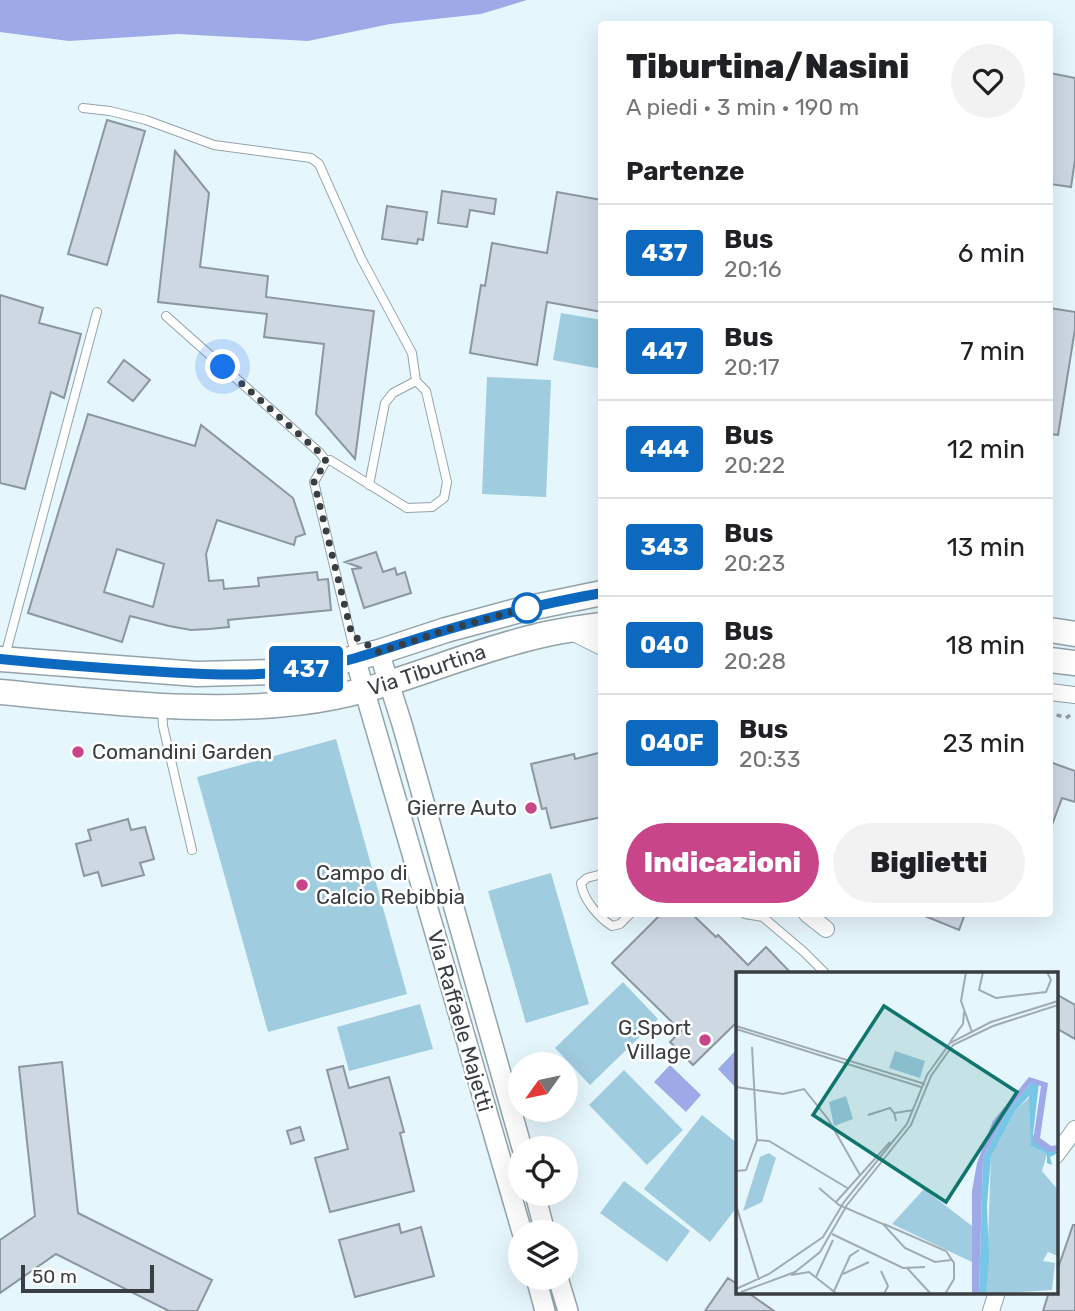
<!DOCTYPE html>
<html lang="it">
<meta charset="utf-8">
<style>
body{margin:0;font-family:Rubik,sans-serif;background:#f2f2f2;color:#202124;height:100vh;display:flex;flex-direction:column;font-size:26px;white-space:nowrap}
*{box-sizing:border-box;margin:0}
p{font-size:23px;color:#757577}
.icon{flex:none;width:38px;height:38px;fill:none;stroke:currentColor;stroke-width:2;stroke-linecap:round;stroke-linejoin:round}
.map{position:relative;flex:1;overflow:hidden}
.drawer{position:absolute;left:598px;top:21px;width:455px;height:896px;display:flex;flex-direction:column;background:#fff;border-radius:7px;box-shadow:0 7px 28px #0002}
.drawer>*{flex:none}
.badge{padding:0 14px;border-radius:5px;font-size:24px;line-height:46px}
.needle{width:46px;rotate:237deg}
.controls{position:absolute;left:508px;top:1052px;display:grid;gap:14px}
.controls a{display:grid;place-items:center;width:70px;height:70px;border-radius:50%;background:#fff;box-shadow:0 7px 28px #0002;font-size:35px}
.scale{position:absolute;left:21px;bottom:18px;width:133px;box-sizing:border-box;padding-left:7px;border:4px solid #383e41;border-top:0;font-size:19px;line-height:24px;white-space:nowrap;color:#383e41;-webkit-text-stroke:5px #fff;paint-order:stroke}
.you{position:absolute;width:35px;height:35px;margin:-18px;border:5px solid #fff;border-radius:50%;background:#1a73e8;box-shadow:0 0 0 10px #1a73e833}
.map>.badge{position:absolute;translate:-50% -50%;box-shadow:0 0 0 4px #fff}
h2{padding:0 28px;font-size:26px;line-height:63px}
.round{display:grid;place-items:center;flex:none;width:74px;height:74px;border-radius:37px;background:#f2f2f2}
.headline{display:flex;align-items:center;justify-content:space-between;height:119px;padding:0 28px}
h1{font-size:33px;font-weight:800;line-height:52px}
.cta{display:flex;gap:14px;margin-top:auto;padding:14px 28px}
.cta a{flex:1;height:80px;border-radius:42px;background:#c9458a;color:#fff;font-size:28px;font-weight:800;line-height:80px;text-align:center}
.cta a+a{background:#f2f2f2;color:#202124}
ul{padding:0;list-style:none}
li{display:flex;align-items:center;gap:21px;height:98px;padding:0 28px;border-top:2px solid #e0e0e0}
li div{flex:1}
li b{display:block;font-size:26px}
li em{font-style:normal}
li .badge{min-width:77px;font-weight:700;text-align:center}
.map>svg:first-child{display:block}
.green{fill:#9fccde}
.water{fill:#9eaae7}
.building{fill:#ced8e3;stroke:#8c96a0;stroke-width:2;fill-rule:evenodd}
.lines{fill:none;stroke-linecap:round;stroke-linejoin:round}
.service-casing{stroke:#94a3a9;stroke-width:10}
.minor-casing{stroke:#94a3a9;stroke-width:18}
.tertiary-casing{stroke:#94a3a9;stroke-width:22}
.primary-casing{stroke:#94a3a9;stroke-width:27}
.path{stroke:#929ea3;stroke-width:3.5;stroke-dasharray:5 5;stroke-linecap:butt}
.service{stroke:#fff;stroke-width:8}
.minor{stroke:#fff;stroke-width:16}
.tertiary{stroke:#fff;stroke-width:19}
.primary{stroke:#fff;stroke-width:24}
.line-casing{stroke:#fff;stroke-width:16}
.line{stroke:#0c69bf;stroke-width:10}
.walk{stroke:#383e41;stroke-width:7;stroke-dasharray:0 12.6}
.stop-dot{fill:#fff;stroke:#0c69bf;stroke-width:3.5}
.poi-dot{fill:#c9458a;stroke:#fff;stroke-width:2.5}
.labels{text-anchor:middle;stroke-width:5;stroke-linejoin:round;paint-order:stroke}
.street-label{font-size:21px;fill:#383e41;stroke:#fff}
.poi-label{font-size:21px;fill:#383e41;stroke:#fff;text-anchor:start}
.inset-road{fill:none;stroke:#a0acb2;stroke-width:2}
.view{fill:#0f766e;fill-opacity:0.15;stroke:#0f766e;stroke-width:3.5}
.inset-edge{fill:none;stroke:#383e41;stroke-width:3.5}
</style>
<div class="map">
<svg width="1075" height="1311" viewBox="0 0 1075 1311">
<rect width="100%" height="100%" fill="#e6f6fd"/>
<!-- green -->
<path class="green" d="M561 313 602 320V369L553 360Z
M487 377 551 380 546 497 482 494Z
M336 739 407 994 268 1032 197 777Z
M551 873 589 1004 526 1023 488 891Z
M623 982 658 1019 590 1085 555 1048Z
M420 1004 433 1049 349 1071 337 1027Z
M624 1070 683 1130 647 1165 589 1105Z
M702 1115 737 1143V1207L710 1242 644 1189Z
M624 1181 690 1231 667 1262 600 1213Z"/>
<!-- water -->
<path class="water" d="M0 0H527L481 14 390 24 308 41 178 34 69 41 0 32Z
M737 1049V1089L718 1069Z
M670 1065 701 1095 686 1112 654 1082Z"/>
<!-- building -->
<path class="building" d="M1050 73 1075 78V160L1071 187 1050 184Z
M107 120 145 131 107 265 68 254Z
M175 151 209 193 200 267 268 276 266 297 374 311 355 459 316 414 324 344 264 337 267 314 158 302Z
M442 191 496 199 494 214 470 210 467 227 438 223Z
M557 192 602 200V312L547 302 537 365 470 353 481 285 485 286 492 243 547 253Z
M387 206 427 212 423 240 418 239 417 244 382 239Z
M0 295 43 308 39 323 81 334 64 398 51 392 25 489 0 483Z
M1050 308 1075 312V329L1058 435 1050 434Z
M124 360 150 380 133 401 108 382Z
M88 414 195 446 201 425 293 498 305 534 296 537 294 545 217 520 206 554 209 581 223 580 224 589 259 586 258 578 317 572 318 580 328 579 331 610 228 620 229 627 209 629 191 630 169 626 130 616 122 642 28 613ZM117 549 164 564 153 607 104 592Z
M376 552 383 572 395 568 397 575 405 572 411 593 364 608 352 569 362 568 345 562Z
M602 752V817L551 828 546 808 542 809 531 764 574 754 575 759Z
M1050 762 1075 771V802L1062 798 1052 825H1050Z
M128 819 131 830 145 827 154 859 140 863 144 875 102 886 98 872 84 876 76 844 91 840 88 830Z
M661 914H692L716 937 718 935 748 965 766 947 791 973H737V1022L693 1065 670 1042 681 1031 612 963Z
M920 914H965L959 930Z
M1056 994 1075 1005V1039L1056 1028Z
M62 1062 78 1213 212 1280 197 1311H169L56 1254 0 1293V1240L35 1216 19 1067Z
M343 1066 349 1088 389 1077 404 1132 400 1133 414 1191 330 1212 315 1158 348 1149 327 1070Z
M300 1127 304 1140 291 1144 287 1131Z
M399 1224 401 1233 421 1227 434 1276 355 1297 339 1240Z
M1073 1225H1075V1311H1043L1049 1292H1056V1274Z
M728 1278 737 1284V1292H747L774 1311H705Z"/>
<g class="lines">
<defs>
<path id="service" d="M83 108 110 111 146 120 214 145 311 158 319 164 361 258 412 353 416 381
M166 316 320 453 326 461
M355 654 314 482 326 461 330 460 407 508 432 507 444 498 447 482 426 391 416 381 393 393 385 403 369 485
M5 656 97 312
M162 709 163 726 192 850
M602 874 587 878 581 883C583 899 598 917 612 926L620 924 630 914
M745 914 763 917 804 952 825 973"/>
<path id="minor" d="M572 632 602 647
M1050 692 1075 695
M807 914 826 929
M1056 1155 1075 1129
M991 1311 997 1292"/>
<path id="tertiary" d="M379 652 402 724 522 1148
M355 658 522 1232
M535 1194 545 1232
M536 1278 545 1311
M558 1278 568 1311"/>
<g id="primary">
<path d="M1050 630 1075 634"/>
<path d="M0 659 197 674 279 672 319 667 379 652 446 630 520 610 602 593"/>
<path d="M1050 660 1075 663"/>
<path id="s1" d="M0 692C106 702 231 718 335 697 403 683 466 653 534 637 556 631 579 628 602 625"/>
</g>
</defs>
<!-- service casing -->
<use href="#service" class="service-casing"/>
<!-- minor casing -->
<use href="#minor" class="minor-casing"/>
<!-- tertiary casing -->
<use href="#tertiary" class="tertiary-casing"/>
<!-- primary casing -->
<use href="#primary" class="primary-casing"/>
<!-- path -->
<path class="path" d="M1050 717 1051 713 1066 718 1073 713"/>
<!-- service -->
<use href="#service" class="service"/>
<!-- minor -->
<use href="#minor" class="minor"/>
<!-- tertiary -->
<use href="#tertiary" class="tertiary"/>
<!-- primary -->
<use href="#primary" class="primary"/>
</g>
<g class="lines">
<defs>
<path id="line" d="M0 659C49 664 99 668 149 671 202 674 255 678 308 669 356 661 400 643 446 630 498 615 549 602 602 593"/>
</defs>
<!-- line casing -->
<use href="#line" class="line-casing"/>
<!-- line -->
<use href="#line" class="line"/>
<!-- walk -->
<path class="walk" d="M223 367 320 453 326 461 314 482 352 635 379 652 446 630 527 608"/>
</g>
<!-- markers -->
<circle class="stop-dot" cx="527" cy="608" r="14"/>
<g class="poi-dot">
<circle cx="78" cy="752" r="7"/>
<circle cx="531" cy="808" r="7"/>
<circle cx="302" cy="885" r="7"/>
<circle cx="705" cy="1040" r="7"/>
</g>
<g class="labels">
<!-- street labels -->
<g class="street-label">
<text dy="7" stroke="none"><textPath href="#s1" startOffset="432">Via Tiburtina</textPath></text>
<text transform="translate(460 1021) rotate(74)" y="7">Via Raffaele Majetti</text>
</g>
<!-- poi labels -->
<g class="poi-label">
<text x="92" y="759">Comandini Garden</text>
<text x="517" y="815" text-anchor="end">Gierre Auto</text>
<text x="316" y="880">Campo di<tspan x="316" dy="24">Calcio Rebibbia</tspan></text>
<text x="691" y="1035" text-anchor="end">G.Sport<tspan x="691" dy="24">Village</tspan></text>
</g>
</g>
<!-- overview -->
<g transform="translate(736 972)">
<rect width="322" height="322" fill="#e6f6fd"/>
<path d="M159 79 189 89 184 106 153 96ZM296 123 295 174 311 182 306 199 322 218V284L312 280 307 289 319 291 316 318 250 322 255 185 279 139ZM110 124 117 147 98 154 93 130ZM33 181 40 186 26 230 7 239 24 185ZM188 217 236 254V290L156 252Z" fill="#9fccde"/>
<path d="M303 110 297 163 322 181 314 185 316 193 311 191V182L295 174 293 124 279 139 255 185 251 233 253 288 250 322H243L247 186 269 143 295 111Z" fill="#77c6e5"/>
<path d="M293 105 312 111 304 166 315 174 322 173V179L312 180 297 169 305 114 295 111 269 143 247 186 243 322H236V219L241 191 257 149Z" fill="#9eaae7"/>
<path class="inset-road" d="M230 0 225 29 236 60M247 0 243 18 260 26 310 20 315 8 311 0M0 54 189 112M0 57 185 115M214 70 227 52 228 40M0 115 47 122 68 117 92 147 124 203M132 143 154 136 158 141M160 149 158 141 178 138M21 168 33 169 113 217M0 199 10 198 21 168 16 75M83 216 103 233 147 252 169 276 199 290 215 288M100 230 154 170M0 233 23 308M148 252 210 279 218 291V307L209 322M96 262 167 296 189 295M171 296 195 322M145 299 152 314 148 322M107 302 133 290M55 303 73 300 101 322M80 305 97 268M0 317 33 302 87 265 108 230 171 152 191 103 214 71 255 50 322 29M98 319 114 284 123 278M5 320 59 300 84 280 111 233 175 153 195 104 217 73 257 54 322 33"/>
<path class="view" d="M148 34 281 120 210 230 77 143Z"/>
<rect width="322" height="322" class="inset-edge"/>
</g>
</svg>
<div class="controls">
<a><svg class="needle" viewBox="-14 -14 28 28"><path d="M0-13l5 13h-10z" fill="#e53935"/><path d="M0 13l5-13h-10z" fill="#757577"/></svg></a>
<a><svg class="icon" aria-label="locate" viewBox="0 0 24 24"><circle cx="12" cy="12" r="6"/><path d="M12 2v4M12 18v4M2 12h4M18 12h4"/></svg></a>
<a><svg class="icon" aria-label="layers" viewBox="0 0 24 24"><path d="M12 4l9 5-9 5-9-5zM3 14l9 5 9-5"/></svg></a>
</div>
<div class="scale">50 m</div>
<div class="you" style="left:223px;top:367px"></div>
<b class="badge" style="left:306px;top:669px;background:#0c69bf;color:#fff">437</b>
<section class="drawer">
<div class="headline"><div><h1>Tiburtina/Nasini</h1><p>A piedi · 3 min · 190 m</p></div><a class="round"><svg class="icon" aria-label="heart" viewBox="0 0 24 24"><path d="M12 20l-8-8c-3-5 5-10 8-4 3-6 11-1 8 4z"/></svg></a></div>
<h2>Partenze</h2>
<ul>
<li><span class="badge" style="background:#0c69bf;color:#fff">437</span><div><b>Bus</b><p>20:16</p></div><em>6 min</em></li>
<li><span class="badge" style="background:#0c69bf;color:#fff">447</span><div><b>Bus</b><p>20:17</p></div><em>7 min</em></li>
<li><span class="badge" style="background:#0c69bf;color:#fff">444</span><div><b>Bus</b><p>20:22</p></div><em>12 min</em></li>
<li><span class="badge" style="background:#0c69bf;color:#fff">343</span><div><b>Bus</b><p>20:23</p></div><em>13 min</em></li>
<li><span class="badge" style="background:#0c69bf;color:#fff">040</span><div><b>Bus</b><p>20:28</p></div><em>18 min</em></li>
<li><span class="badge" style="background:#0c69bf;color:#fff">040F</span><div><b>Bus</b><p>20:33</p></div><em>23 min</em></li>
</ul>
<div class="cta"><a>Indicazioni</a><a>Biglietti</a></div>
</section>
</div>
